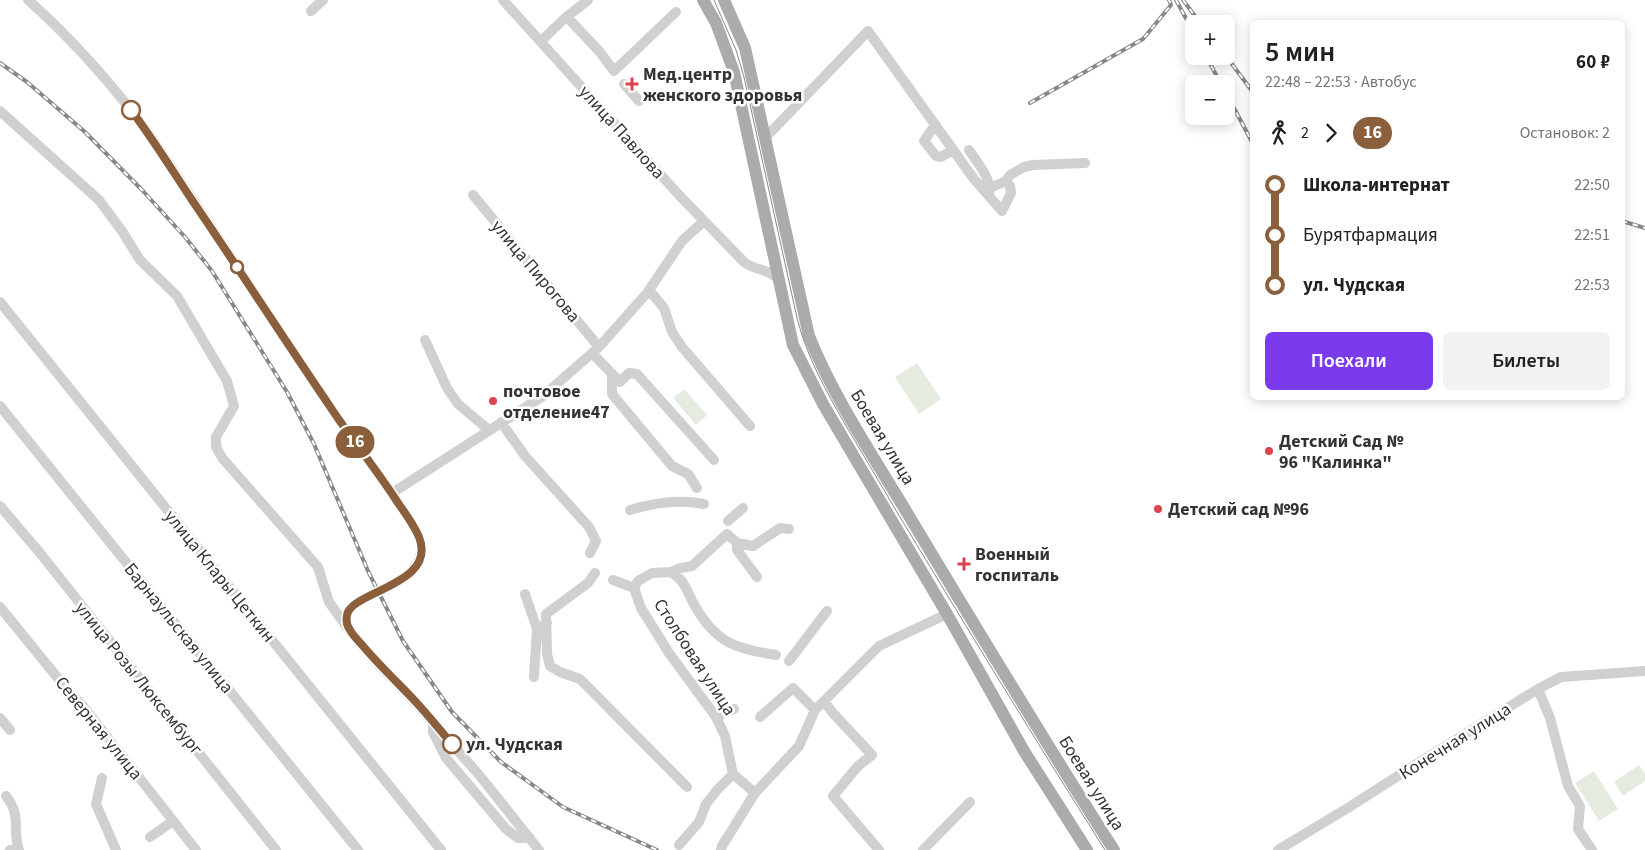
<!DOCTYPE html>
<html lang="ru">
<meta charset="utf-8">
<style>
body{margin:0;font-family:"Source Sans 3",sans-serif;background:#f2f2f2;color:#202124;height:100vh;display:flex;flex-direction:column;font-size:19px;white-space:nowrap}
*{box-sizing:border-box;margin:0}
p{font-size:16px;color:#757577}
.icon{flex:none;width:28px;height:28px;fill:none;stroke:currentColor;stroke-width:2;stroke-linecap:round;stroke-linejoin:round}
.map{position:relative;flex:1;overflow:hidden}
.sheet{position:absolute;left:1250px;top:20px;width:375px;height:380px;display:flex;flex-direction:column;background:#fff;border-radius:8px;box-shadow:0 2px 12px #0003}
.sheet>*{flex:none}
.badge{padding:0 10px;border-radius:16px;font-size:18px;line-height:32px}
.tools{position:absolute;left:1185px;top:15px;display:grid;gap:10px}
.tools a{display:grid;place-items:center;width:50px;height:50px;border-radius:8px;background:#fff;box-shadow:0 2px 12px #0003;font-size:25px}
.map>.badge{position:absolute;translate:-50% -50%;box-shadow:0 0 0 2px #fff}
.legs{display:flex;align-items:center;gap:8px;height:55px;padding:0 15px;font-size:16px}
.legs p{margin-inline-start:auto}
.overview{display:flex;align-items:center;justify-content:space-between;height:85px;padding:0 15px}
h1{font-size:28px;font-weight:600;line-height:38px}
.action{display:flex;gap:10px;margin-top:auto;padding:10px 15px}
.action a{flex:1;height:58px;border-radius:8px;background:#7c3aed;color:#fff;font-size:20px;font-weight:600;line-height:58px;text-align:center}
.action a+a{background:#f2f2f2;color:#202124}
ul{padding:0 15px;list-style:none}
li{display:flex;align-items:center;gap:18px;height:50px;font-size:19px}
li i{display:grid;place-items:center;width:8px;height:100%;margin:0 6px;background:currentColor}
li i::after{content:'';width:12px;height:12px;margin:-6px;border:4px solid;border-radius:50%;background:#fff}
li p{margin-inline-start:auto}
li:first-child i{background:linear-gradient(#0000 50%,currentColor 0)}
li:last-child i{background:linear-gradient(currentColor 50%,#0000 0)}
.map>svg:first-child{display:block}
.green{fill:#e5ebdf}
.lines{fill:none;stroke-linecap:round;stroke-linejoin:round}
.minor{stroke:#d0d0d0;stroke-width:10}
.major{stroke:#ababab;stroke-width:12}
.tram{stroke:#888;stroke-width:1}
.rail-casing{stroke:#888;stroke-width:4}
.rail{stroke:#fff;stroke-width:2;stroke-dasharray:5.5;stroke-linecap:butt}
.line-1-casing{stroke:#fff;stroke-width:11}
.line-1{stroke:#8b5e3c;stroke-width:8}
.poi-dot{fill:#dc434c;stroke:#fff;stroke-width:2}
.stop-1-dot{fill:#fff;stroke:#8b5e3c;stroke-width:2.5}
.labels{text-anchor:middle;stroke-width:5;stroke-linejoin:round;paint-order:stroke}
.poi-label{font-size:18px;font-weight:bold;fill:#333;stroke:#fff;text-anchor:start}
.street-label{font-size:18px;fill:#333;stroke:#fff}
.stop-label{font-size:18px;font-weight:bold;fill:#333;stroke:#fff;text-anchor:start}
</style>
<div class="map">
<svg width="1645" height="850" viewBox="0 0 1645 850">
<rect width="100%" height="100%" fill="#fff"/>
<!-- green -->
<path class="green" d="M917 363 941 399 919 414 895 377Z
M684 389 707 415 696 425 673 398Z
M1639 765 1645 774V781L1623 796 1614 782Z
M1594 771 1618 809 1599 821 1575 783Z"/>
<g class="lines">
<!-- minor -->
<path class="minor" d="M28 0C70 37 108 80 142 124 207 217 266 314 331 408 353 441 379 473 401 506 407 517 416 527 420 539 428 567 398 583 377 593 367 598 355 601 349 611 345 616 347 623 349 629
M503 0 679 195 744 262C755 271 768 268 778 279
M311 11 323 0
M567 17 599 51 614 71 676 12
M541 41 564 19 588 0
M624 84 639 101
M0 111 99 200 122 231 140 260 177 296 227 381 234 406 216 437V447L223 459 318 567 329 602 349 630 377 663 415 702 480 776 539 850
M935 125 924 141 936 156 941 157 953 150
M765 138 868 31 974 179 1002 211 1011 193 1010 186 1006 181
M969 150C977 162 992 179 989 194
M990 188 1006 181 1010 175 1024 167 1033 165 1085 163
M473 195 599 347
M649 290 664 308 672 332 682 347 750 426
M0 302 441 850
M425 340 447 388 458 404 489 430
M592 353 620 382 629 373 637 374 714 460
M612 374V394L672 466 688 474 697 488
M0 406 358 850
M501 422 525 456 589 527 596 541 590 553
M392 493 543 396 599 347 647 293 682 241 704 221
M0 506 40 553 276 850
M630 510C653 503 680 499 704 504
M728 521 743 508
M737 543V550L757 577
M671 572C688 583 685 590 695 606 716 643 736 649 776 655
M613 580 634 588
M525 594 537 629
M0 607 70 693 83 706 196 850
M789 661 827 611
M534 677 537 629 547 623
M580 679 560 672 550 666 547 654 546 614 588 583 595 573
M582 681 687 787
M1538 689 1550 718 1568 786 1580 806 1578 829 1592 850
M824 701 832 712 872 755 858 766 833 796 879 850
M716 717 734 709
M760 717 793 688 815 710 879 646 947 614
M0 718 10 730
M433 722V732L446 758 506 829 518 838H530
M102 778 96 804 116 850
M755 793 733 774 725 736 716 717 669 653 641 608 634 588 638 581 652 573 671 572 681 568 692 566 727 534 737 543 753 546 780 528 789 529
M6 796C23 818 11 827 19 850
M150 837 173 821
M679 845 699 822 706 804 718 789 733 774
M10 850H11
M721 850 722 846 755 793 799 746 815 710
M923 850 970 802
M1278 850 1351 806 1418 763 1538 689 1561 677 1645 671"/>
<!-- major -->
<path class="major" d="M703 0 716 23 734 72 793 345 823 404 947 614 1024 751 1087 850
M724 0 745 48 809 336C834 399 877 462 912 521 978 631 1044 741 1114 850"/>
<!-- tram -->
<path class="tram" d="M714 0 736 50 744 77 797 318C807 357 825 389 845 424 862 453 880 483 897 512 965 625 1034 738 1105 850"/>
<defs>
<path id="rail" d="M1176 0 1194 33
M1183 0 1201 24
M1206 56 1221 84
M1226 56 1252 91
M0 63 27 82 85 132 143 191 185 237 212 271 287 392 314 444 368 571 403 641 452 712 501 762 563 807 657 850
M1226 93 1252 142
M1030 103 1143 39 1171 5 1169 0
M1622 221 1645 228"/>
</defs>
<!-- rail casing -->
<use href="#rail" class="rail-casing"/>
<!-- rail -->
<use href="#rail" class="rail"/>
</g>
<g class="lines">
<defs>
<path id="line-1" d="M131 110C153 139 172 170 192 200 239 269 284 339 331 408 352 440 377 470 398 503 406 514 414 525 419 537 438 585 351 591 347 615 346 620 347 626 350 630 353 636 359 641 363 646 379 665 398 683 415 701 428 715 440 730 452 744"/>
</defs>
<!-- line-1 casing -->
<use href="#line-1" class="line-1-casing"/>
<!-- line-1 -->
<use href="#line-1" class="line-1"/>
</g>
<!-- markers -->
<g class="poi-dot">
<path d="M629.5 76.5h5v5h5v5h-5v5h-5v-5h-5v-5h5z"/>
<circle cx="493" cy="401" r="5"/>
<circle cx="1269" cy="451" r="5"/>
<circle cx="1158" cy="509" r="5"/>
<path d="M961.5 556.5h5v5h5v5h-5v5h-5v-5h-5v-5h5z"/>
</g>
<g class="stop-1-dot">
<circle cx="131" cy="110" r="9"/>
<circle cx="237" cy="267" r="6"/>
<circle cx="452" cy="744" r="9"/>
</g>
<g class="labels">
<!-- poi labels -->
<g class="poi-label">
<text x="643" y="80">Мед.центр<tspan x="643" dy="21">женского здоровья</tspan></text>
<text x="503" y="397">почтовое<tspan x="503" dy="21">отделение47</tspan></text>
<text x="1279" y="447">Детский Сад №<tspan x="1279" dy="21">96 "Калинка"</tspan></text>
<text x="1168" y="515">Детский сад №96</text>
<text x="975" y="560">Военный<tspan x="975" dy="21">госпиталь</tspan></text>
</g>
<!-- street labels -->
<g class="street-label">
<text transform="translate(622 132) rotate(48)" y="6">улица Павлова</text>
<text transform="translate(536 271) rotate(50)" y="6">улица Пирогова</text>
<text transform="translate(883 437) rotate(59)" y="6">Боевая улица</text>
<text transform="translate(220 576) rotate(51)" y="6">улица Клары Цеткин</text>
<text transform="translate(179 628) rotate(51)" y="6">Барнаульская улица</text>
<text transform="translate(695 657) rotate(57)" y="6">Столбовая улица</text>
<text transform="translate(139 678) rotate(51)" y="6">улица Розы Люксембург</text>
<text transform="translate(99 728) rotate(51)" y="6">Северная улица</text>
<text transform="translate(1455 741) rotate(-32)" y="6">Конечная улица</text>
<text transform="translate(1092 783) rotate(58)" y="6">Боевая улица</text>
</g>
<!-- stop labels -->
<g class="stop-label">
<text x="466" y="750">ул. Чудская</text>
</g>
</g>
</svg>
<div class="tools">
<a>+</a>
<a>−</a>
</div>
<b class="badge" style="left:355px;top:442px;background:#8b5e3c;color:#fff">16</b>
<section class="sheet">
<div class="overview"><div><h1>5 мин</h1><p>22:48 – 22:53 · Автобус</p></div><b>60 ₽</b></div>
<div class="legs"><svg class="icon" aria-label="walk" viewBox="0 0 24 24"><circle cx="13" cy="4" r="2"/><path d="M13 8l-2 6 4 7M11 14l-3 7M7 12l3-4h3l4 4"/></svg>2<svg class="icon" aria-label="forward" viewBox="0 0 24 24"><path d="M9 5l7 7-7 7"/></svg><b class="badge" style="background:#8b5e3c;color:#fff">16</b><p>Остановок: 2</p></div>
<ul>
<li><i style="color:#8b5e3c"></i><b>Школа-интернат</b><p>22:50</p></li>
<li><i style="color:#8b5e3c"></i><span>Бурятфармация</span><p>22:51</p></li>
<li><i style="color:#8b5e3c"></i><b>ул. Чудская</b><p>22:53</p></li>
</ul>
<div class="action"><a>Поехали</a><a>Билеты</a></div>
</section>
</div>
